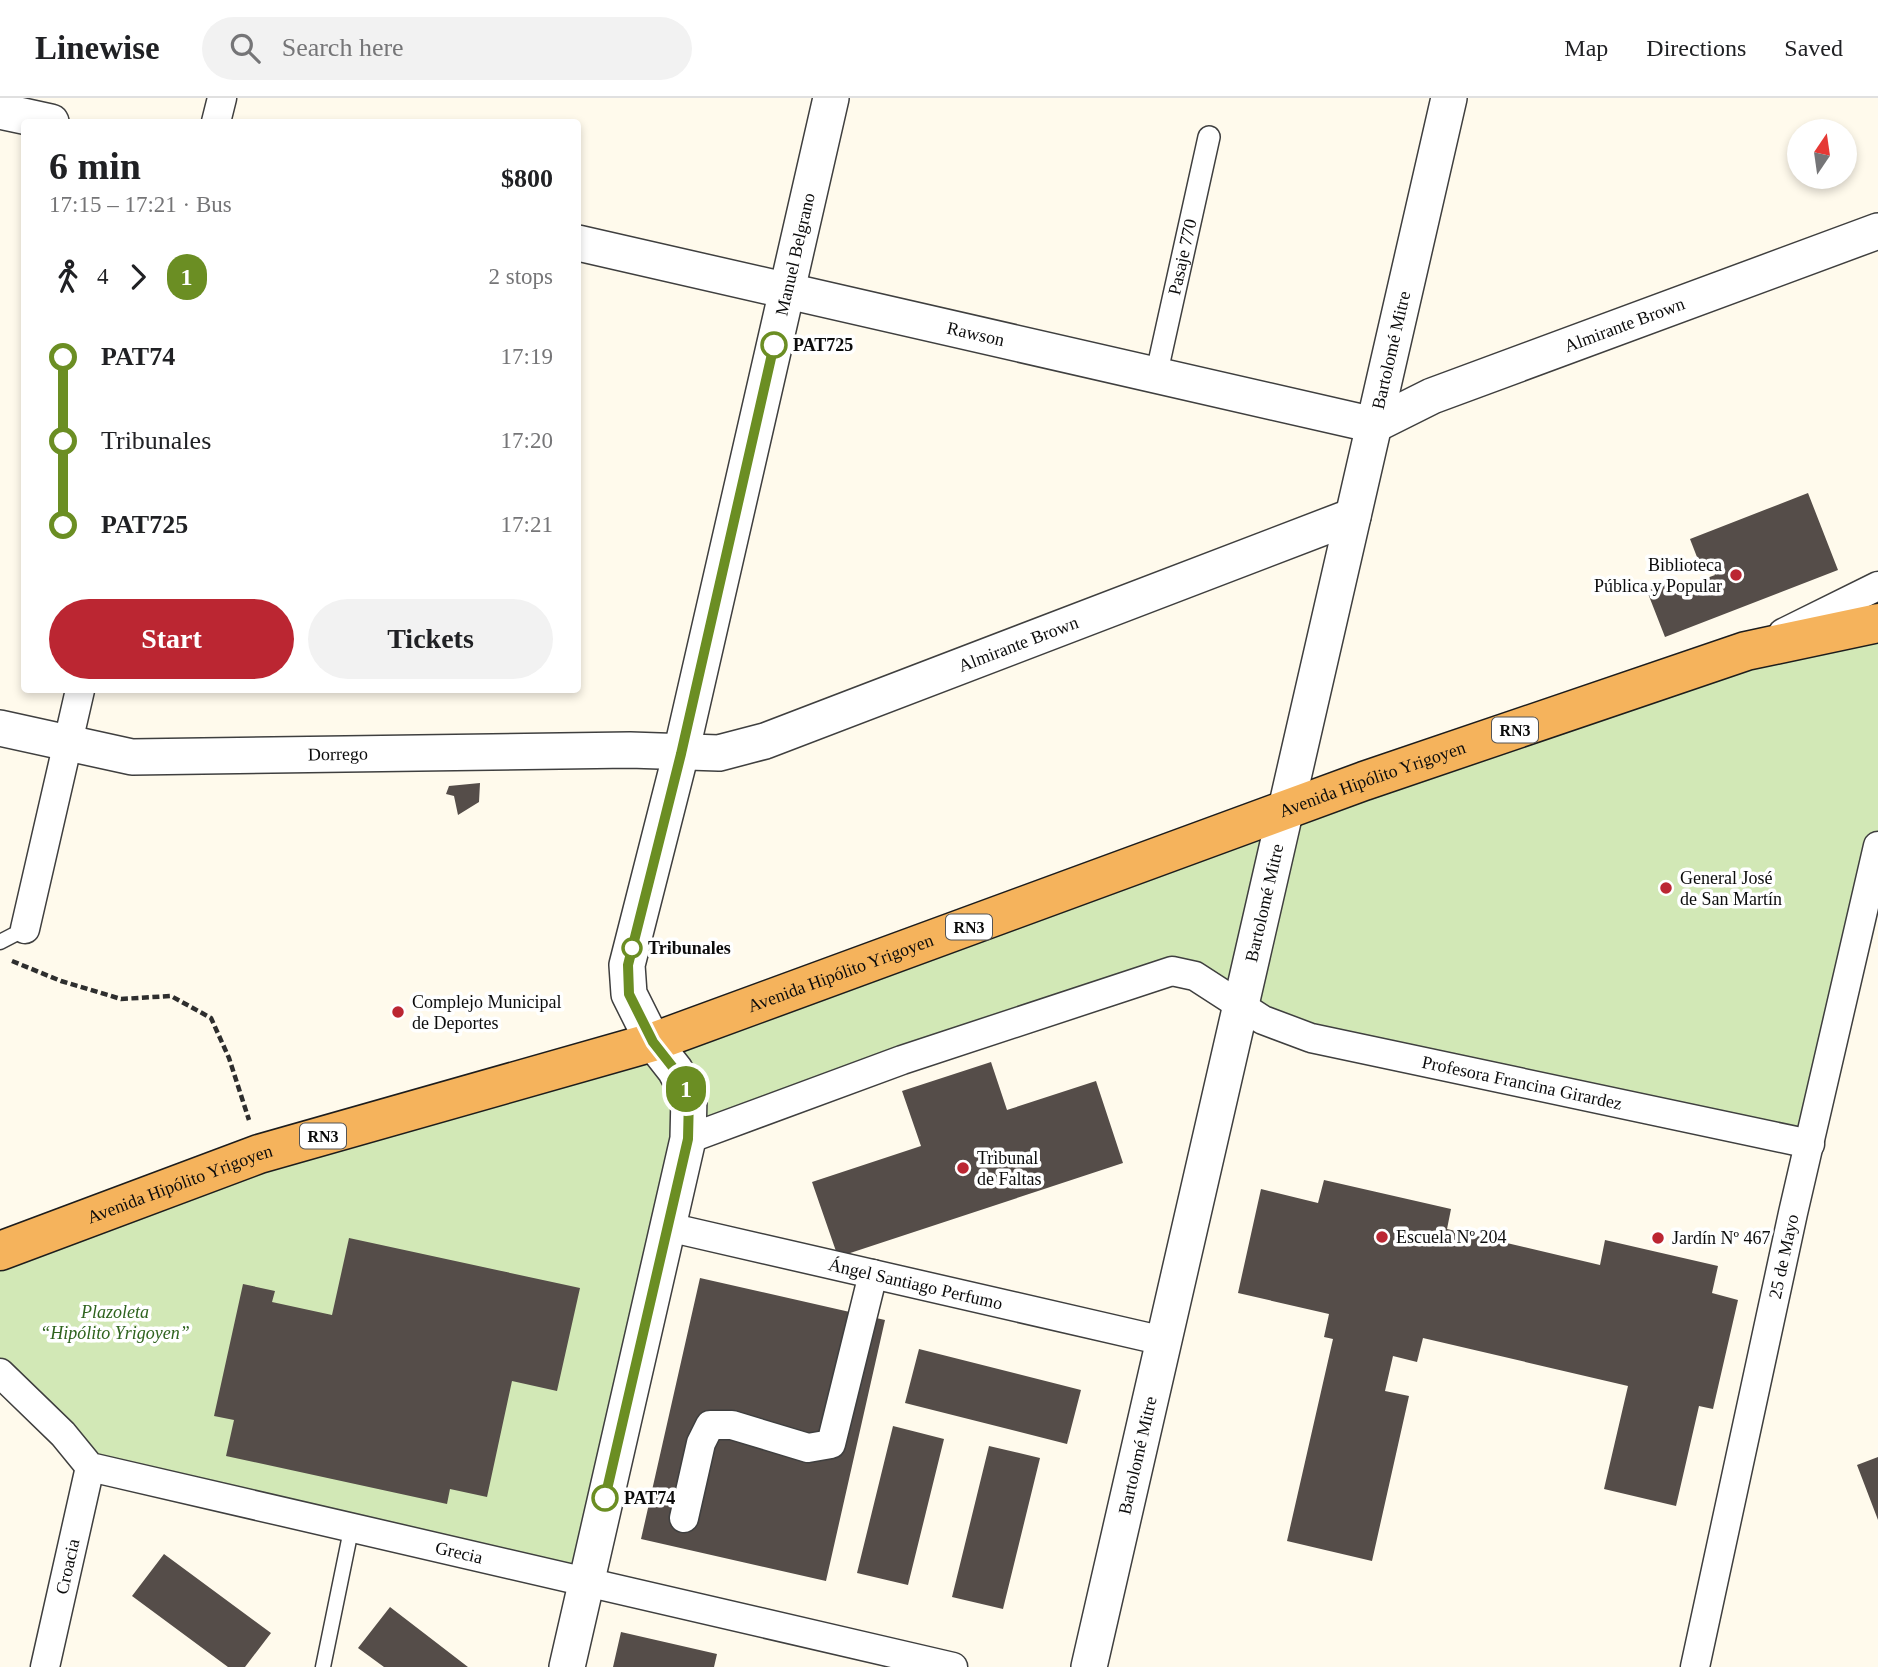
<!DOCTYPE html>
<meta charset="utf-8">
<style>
body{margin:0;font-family:"Times New Roman",serif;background:#f2f2f2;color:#202124;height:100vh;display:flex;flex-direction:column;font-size:26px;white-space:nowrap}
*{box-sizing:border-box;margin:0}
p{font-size:23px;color:#757577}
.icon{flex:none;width:38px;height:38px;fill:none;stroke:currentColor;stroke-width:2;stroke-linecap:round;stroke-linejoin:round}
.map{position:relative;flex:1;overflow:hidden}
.drawer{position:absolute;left:21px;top:21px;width:560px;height:574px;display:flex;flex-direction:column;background:#fff;border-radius:7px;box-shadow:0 4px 10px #0003}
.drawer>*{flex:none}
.badge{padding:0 14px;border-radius:23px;font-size:24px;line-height:46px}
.needle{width:46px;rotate:13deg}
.buttons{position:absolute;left:1787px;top:21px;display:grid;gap:14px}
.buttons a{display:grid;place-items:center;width:70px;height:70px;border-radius:50%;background:#fff;box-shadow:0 4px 10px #0003;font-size:35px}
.map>.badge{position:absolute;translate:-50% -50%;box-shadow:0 0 0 4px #fff}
.legs{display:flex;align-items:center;gap:10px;height:77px;padding:0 28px;font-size:23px}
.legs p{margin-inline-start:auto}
.summary{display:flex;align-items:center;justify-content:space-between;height:119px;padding:0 28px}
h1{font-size:38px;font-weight:700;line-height:52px}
.action{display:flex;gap:14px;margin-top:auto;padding:14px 28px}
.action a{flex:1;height:80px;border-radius:42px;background:#bb2632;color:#fff;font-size:28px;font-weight:700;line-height:80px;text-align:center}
.action a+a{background:#f2f2f2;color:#202124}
ul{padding:0 28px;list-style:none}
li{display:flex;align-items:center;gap:24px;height:84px;font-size:26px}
li i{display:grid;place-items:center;width:10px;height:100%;margin:0 9px;background:currentColor}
li i::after{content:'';width:18px;height:18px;margin:-9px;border:5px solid;border-radius:50%;background:#fff}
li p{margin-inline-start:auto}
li:first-child i{background:linear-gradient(#0000 50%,currentColor 0)}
li:last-child i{background:linear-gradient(currentColor 50%,#0000 0)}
header{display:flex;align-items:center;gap:42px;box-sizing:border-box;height:98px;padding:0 35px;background:#fff;border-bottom:2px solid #e0e0e0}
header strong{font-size:33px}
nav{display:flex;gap:38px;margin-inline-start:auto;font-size:24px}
.search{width:490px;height:63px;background:#f2f2f2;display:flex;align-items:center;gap:18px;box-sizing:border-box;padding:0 24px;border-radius:38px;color:#757577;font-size:26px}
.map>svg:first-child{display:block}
.green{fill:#d2e8b6}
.building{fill:#554d49}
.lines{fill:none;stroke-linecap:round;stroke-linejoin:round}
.service-casing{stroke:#3f3f3f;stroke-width:17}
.pedestrian-casing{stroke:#3f3f3f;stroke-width:24}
.minor-casing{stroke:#3f3f3f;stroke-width:31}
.tertiary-casing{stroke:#3f3f3f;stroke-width:38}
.trunk-casing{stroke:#1d1d1d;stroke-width:41}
.path{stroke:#2e2e2e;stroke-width:4.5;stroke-dasharray:7 3.5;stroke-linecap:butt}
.service{stroke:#fff;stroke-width:14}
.pedestrian{stroke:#fff;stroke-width:21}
.minor{stroke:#fff;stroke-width:28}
.tertiary{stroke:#fff;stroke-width:35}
.trunk{stroke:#f5b35c;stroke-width:38}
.line-1-casing{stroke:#fff;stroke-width:16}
.line-1{stroke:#6b8e23;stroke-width:10}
.stop-1-dot{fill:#fff;stroke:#6b8e23;stroke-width:3.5}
.poi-dot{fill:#bb2632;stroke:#fff;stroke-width:2.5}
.labels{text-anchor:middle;stroke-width:7;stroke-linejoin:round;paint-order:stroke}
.shield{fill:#fff;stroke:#555;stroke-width:2}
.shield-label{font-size:16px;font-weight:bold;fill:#0c0c0c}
.street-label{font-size:18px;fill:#0c0c0c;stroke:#fff}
.stop-label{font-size:18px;font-weight:bold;fill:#0c0c0c;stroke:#fff;text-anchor:start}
.poi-label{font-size:18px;fill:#0c0c0c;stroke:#fff;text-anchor:start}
.park-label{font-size:18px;font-style:italic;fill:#2e631e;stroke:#fff}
</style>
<header>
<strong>Linewise</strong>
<div class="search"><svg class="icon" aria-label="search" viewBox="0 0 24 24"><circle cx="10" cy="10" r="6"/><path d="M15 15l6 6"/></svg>Search here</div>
<nav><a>Map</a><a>Directions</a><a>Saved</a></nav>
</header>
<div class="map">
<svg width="1878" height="1569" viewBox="0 0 1878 1569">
<rect width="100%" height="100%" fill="#fffaec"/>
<!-- green -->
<path class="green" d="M1878 488V748L1810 1046 1311 940 1195 879 688 1041 586 1484 90 1369 0 1275V1153L1285 714Z"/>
<!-- building -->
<path class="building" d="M1808 395 1838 472 1665 539 1647 493 1675 482 1678 491 1715 477 1711 468 1702 472 1690 441Z
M480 685 479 704 458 717 454 698 446 696 449 688Z
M991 964 1007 1012 1096 983 1123 1065 838 1159 812 1084 921 1048 902 993Z
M1324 1082 1451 1111 1447 1131 1600 1167 1605 1142 1718 1168 1712 1195 1738 1202 1713 1311 1699 1308 1676 1408 1604 1391 1628 1288 1423 1240 1417 1264 1393 1258 1385 1293 1409 1298 1372 1463 1287 1443 1333 1241 1324 1239 1329 1216 1238 1195 1261 1091 1318 1105Z
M349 1140 580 1190 557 1293 512 1283 487 1399 450 1391 447 1406 226 1358 234 1322 214 1318 243 1186 275 1193 272 1204 332 1217Z
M700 1180 885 1222 826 1483 641 1441Z
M919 1251 1081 1292 1067 1346 905 1305Z
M893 1328 944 1341 908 1487 857 1475Z
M989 1348 1040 1360 1003 1511 952 1499Z
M1878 1359V1422L1857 1367Z
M164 1456 271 1535 245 1569H228L132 1498Z
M390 1509 468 1569H384L358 1550Z
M621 1534 717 1556 714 1569H613Z"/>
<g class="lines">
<defs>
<path id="service" d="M0 844 25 831
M323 1569 351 1432"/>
<g id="pedestrian">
<path id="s1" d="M1156 278 1209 39"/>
</g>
<g id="minor">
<path d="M216 24 222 0"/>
<path d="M1783 535 1878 488"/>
<path d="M25 831 80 592"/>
<path id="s2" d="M688 1041 902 962 1172 873 1195 878 1263 922 1311 940 1810 1046"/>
<path id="s3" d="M668 1129 1164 1243"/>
<path id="s4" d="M0 1275 63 1336 90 1369 953 1569"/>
<path d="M684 1420 701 1345 710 1327H732L808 1350 831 1346 873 1176"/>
<path id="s5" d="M45 1569 90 1369"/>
<path id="s6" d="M1695 1569 1793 1115 1878 748"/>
</g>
<g id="tertiary">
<path d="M0 13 51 24"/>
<path id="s7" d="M578 145 1374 327"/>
<path id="s8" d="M1374 327 1432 298 1878 133"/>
<path id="s9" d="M0 630 132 659 630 652 719 655 765 643 1353 418"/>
<path id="s10" d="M567 1569 688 1041 689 998 675 972 653 944 629 896 627 867 681 655 831 0"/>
<path id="s11" d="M1089 1569 1449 0"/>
</g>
<g id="trunk">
<path id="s12" d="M0 1153 259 1056 653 944 1364 683 1746 553 1878 525"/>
</g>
</defs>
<!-- service casing -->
<use href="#service" class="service-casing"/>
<!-- pedestrian casing -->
<use href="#pedestrian" class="pedestrian-casing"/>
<!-- minor casing -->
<use href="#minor" class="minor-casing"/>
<!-- tertiary casing -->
<use href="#tertiary" class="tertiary-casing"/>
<!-- trunk casing -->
<use href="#trunk" class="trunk-casing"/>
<!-- path -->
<path class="path" d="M12 863 61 883 121 901 171 898 211 920 229 960 249 1022"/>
<!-- service -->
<use href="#service" class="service"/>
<!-- pedestrian -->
<use href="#pedestrian" class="pedestrian"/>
<!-- minor -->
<use href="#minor" class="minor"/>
<!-- tertiary -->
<use href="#tertiary" class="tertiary"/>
<!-- trunk -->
<use href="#trunk" class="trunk"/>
</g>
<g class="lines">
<defs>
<path id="line-1" d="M605 1400 688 1041 689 998 675 972 653 944 629 896 628 867 681 656 774 247"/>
</defs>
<!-- line-1 casing -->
<use href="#line-1" class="line-1-casing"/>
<!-- line-1 -->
<use href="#line-1" class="line-1"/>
</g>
<!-- markers -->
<g class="stop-1-dot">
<circle cx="774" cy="247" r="12"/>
<circle cx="632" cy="850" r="9"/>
<circle cx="605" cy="1400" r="12"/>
</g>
<g class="poi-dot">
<circle cx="1736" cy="477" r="7"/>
<circle cx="1666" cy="790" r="7"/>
<circle cx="398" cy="914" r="7"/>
<circle cx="963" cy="1070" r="7"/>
<circle cx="1382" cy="1139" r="7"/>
<circle cx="1658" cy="1140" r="7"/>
</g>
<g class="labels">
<!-- shield labels -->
<g class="shield">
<rect x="1492" y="619.5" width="46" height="25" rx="5"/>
<rect x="946" y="816.5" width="46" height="25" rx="5"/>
<rect x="300" y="1025.5" width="46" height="25" rx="5"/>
</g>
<g class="shield-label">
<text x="1515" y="638">RN3</text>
<text x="969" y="835">RN3</text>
<text x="323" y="1044">RN3</text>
</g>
<!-- street labels -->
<g class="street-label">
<text dy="6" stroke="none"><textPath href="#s10" startOffset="1463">Manuel Belgrano</textPath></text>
<text dy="6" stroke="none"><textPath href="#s1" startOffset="122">Pasaje 770</textPath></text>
<text dy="6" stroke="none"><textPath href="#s8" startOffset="270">Almirante Brown</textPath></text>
<text dy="6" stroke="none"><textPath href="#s7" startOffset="408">Rawson</textPath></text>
<text dy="6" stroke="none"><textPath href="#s11" startOffset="1351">Bartolomé Mitre</textPath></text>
<text dy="6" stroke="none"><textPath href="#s9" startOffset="1041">Almirante Brown</textPath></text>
<text dy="6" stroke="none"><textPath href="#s9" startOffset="341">Dorrego</textPath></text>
<text dy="6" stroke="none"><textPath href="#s12" startOffset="1452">Avenida Hipólito Yrigoyen</textPath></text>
<text dy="6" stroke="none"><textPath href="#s11" startOffset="784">Bartolomé Mitre</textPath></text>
<text dy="6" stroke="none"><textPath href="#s12" startOffset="886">Avenida Hipólito Yrigoyen</textPath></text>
<text dy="6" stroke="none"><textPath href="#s2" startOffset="884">Profesora Francina Girardez</textPath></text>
<text dy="6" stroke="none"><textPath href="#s12" startOffset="192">Avenida Hipólito Yrigoyen</textPath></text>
<text dy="6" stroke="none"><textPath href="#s6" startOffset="420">25 de Mayo</textPath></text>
<text dy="6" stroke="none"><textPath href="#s3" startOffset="254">Ángel Santiago Perfumo</textPath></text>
<text dy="6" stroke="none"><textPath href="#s11" startOffset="217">Bartolomé Mitre</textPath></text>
<text dy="6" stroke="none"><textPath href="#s4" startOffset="509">Grecia</textPath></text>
<text dy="6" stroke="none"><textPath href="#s5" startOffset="103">Croacia</textPath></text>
</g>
<!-- stop labels -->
<g class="stop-label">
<text x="793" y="253">PAT725</text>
<text x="648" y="856">Tribunales</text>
<text x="624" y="1406">PAT74</text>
</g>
<!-- poi labels -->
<g class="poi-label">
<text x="1722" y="473" text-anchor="end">Biblioteca<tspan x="1722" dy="21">Pública y Popular</tspan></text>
<text x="1680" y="786">General José<tspan x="1680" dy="21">de San Martín</tspan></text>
<text x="412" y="910">Complejo Municipal<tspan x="412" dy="21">de Deportes</tspan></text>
<text x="977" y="1066">Tribunal<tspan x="977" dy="21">de Faltas</tspan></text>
<text x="1396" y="1145">Escuela Nº 204</text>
<text x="1672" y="1146">Jardín Nº 467</text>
</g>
<!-- park labels -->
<g class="park-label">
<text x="115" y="1220">Plazoleta<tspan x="115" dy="21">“Hipólito Yrigoyen”</tspan></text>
</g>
</g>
</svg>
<div class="buttons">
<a><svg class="needle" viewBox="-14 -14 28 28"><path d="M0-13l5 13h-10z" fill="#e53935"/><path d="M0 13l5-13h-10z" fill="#757577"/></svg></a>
</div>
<b class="badge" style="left:686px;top:991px;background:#6b8e23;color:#fff">1</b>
<section class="drawer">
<div class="summary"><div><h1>6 min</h1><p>17:15 – 17:21 · Bus</p></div><b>$800</b></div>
<div class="legs"><svg class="icon" aria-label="walk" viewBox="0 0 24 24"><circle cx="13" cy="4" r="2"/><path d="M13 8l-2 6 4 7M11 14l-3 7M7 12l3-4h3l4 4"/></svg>4<svg class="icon" aria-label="forward" viewBox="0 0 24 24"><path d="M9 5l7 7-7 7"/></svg><b class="badge" style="background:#6b8e23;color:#fff">1</b><p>2 stops</p></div>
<ul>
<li><i style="color:#6b8e23"></i><b>PAT74</b><p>17:19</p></li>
<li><i style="color:#6b8e23"></i><span>Tribunales</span><p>17:20</p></li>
<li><i style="color:#6b8e23"></i><b>PAT725</b><p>17:21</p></li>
</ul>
<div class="action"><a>Start</a><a>Tickets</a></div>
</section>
</div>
